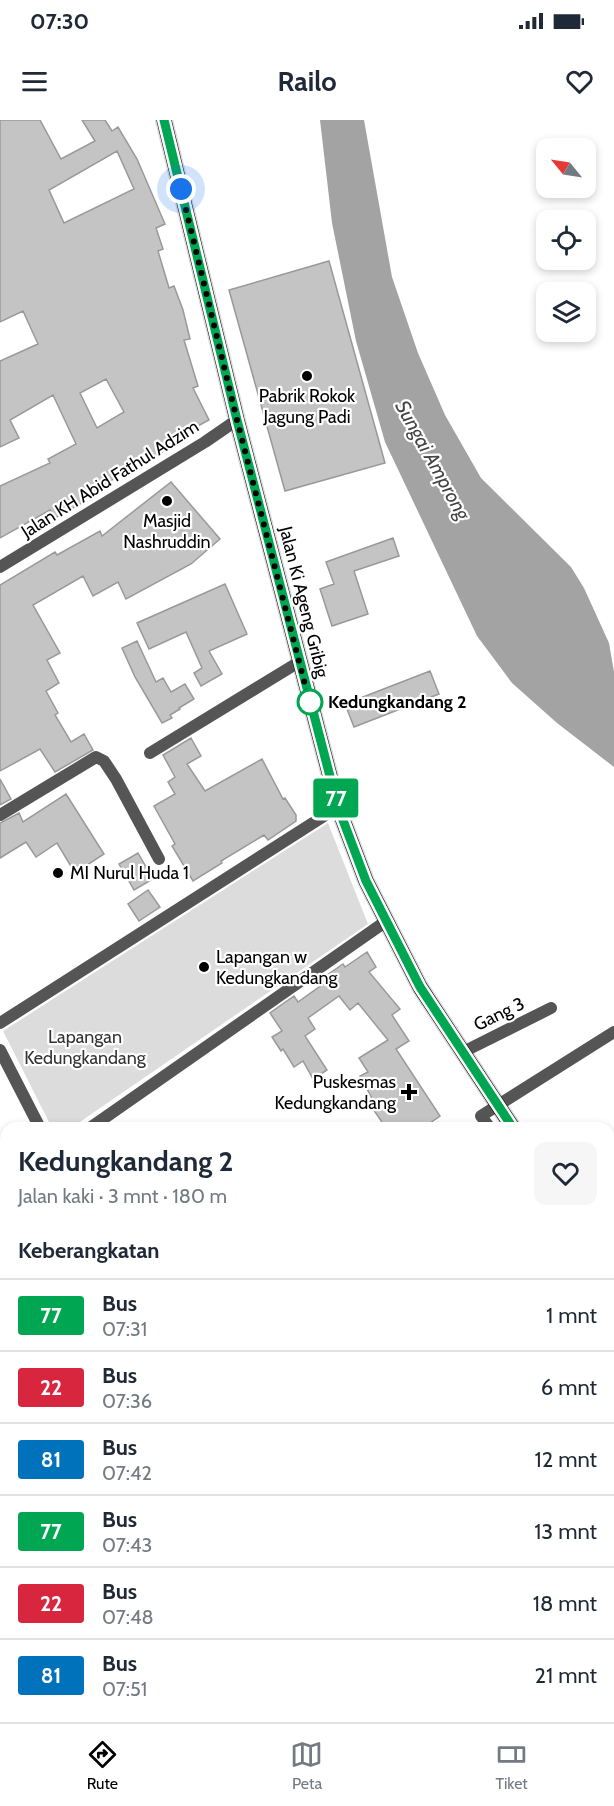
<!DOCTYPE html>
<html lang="id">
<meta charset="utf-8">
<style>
body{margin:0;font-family:Cabin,sans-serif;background:#f6f6f7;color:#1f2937;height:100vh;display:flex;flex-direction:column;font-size:22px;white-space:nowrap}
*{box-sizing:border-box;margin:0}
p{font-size:20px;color:#747a83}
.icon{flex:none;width:33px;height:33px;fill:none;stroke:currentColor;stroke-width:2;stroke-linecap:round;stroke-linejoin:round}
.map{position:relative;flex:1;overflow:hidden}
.drawer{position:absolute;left:0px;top:1002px;width:615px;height:600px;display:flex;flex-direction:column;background:#fff;border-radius:18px 18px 0 0;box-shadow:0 3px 9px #0003}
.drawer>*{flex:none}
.badge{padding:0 12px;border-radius:4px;font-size:21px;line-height:39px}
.needle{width:39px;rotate:300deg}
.fabs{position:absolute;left:536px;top:18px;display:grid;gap:12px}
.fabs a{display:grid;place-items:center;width:60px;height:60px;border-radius:12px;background:#fff;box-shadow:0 3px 9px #0003;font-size:30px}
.you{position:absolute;width:30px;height:30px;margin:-15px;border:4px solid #fff;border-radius:50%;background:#1a73e8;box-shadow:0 0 0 9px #1a73e833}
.map>.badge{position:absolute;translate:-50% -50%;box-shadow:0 0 0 3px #fff}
h2{padding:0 18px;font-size:22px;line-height:54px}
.round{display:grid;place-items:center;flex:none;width:63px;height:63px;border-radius:12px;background:#f6f6f7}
.head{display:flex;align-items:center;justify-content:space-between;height:102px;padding:0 18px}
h1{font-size:28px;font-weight:800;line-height:45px}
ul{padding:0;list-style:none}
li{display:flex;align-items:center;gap:18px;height:72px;padding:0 18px;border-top:2px solid #e0e1e3}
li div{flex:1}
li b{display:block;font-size:22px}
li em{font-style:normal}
li .badge{min-width:66px;font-weight:700;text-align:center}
.status{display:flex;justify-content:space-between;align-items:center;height:42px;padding:0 30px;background:#fff;direction:ltr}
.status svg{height:16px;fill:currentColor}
header{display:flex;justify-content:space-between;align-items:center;height:78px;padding:0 18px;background:#fff;font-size:27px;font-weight:800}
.dock{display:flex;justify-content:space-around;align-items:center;height:84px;border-top:2px solid #e0e1e3;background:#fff;font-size:16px;color:#747a83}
.dock a{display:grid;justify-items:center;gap:3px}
.dock .selected{color:#000}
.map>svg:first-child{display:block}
.green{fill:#dcdcdc}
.water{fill:#a3a3a3}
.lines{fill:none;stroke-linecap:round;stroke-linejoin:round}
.river{stroke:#a3a3a3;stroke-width:34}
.building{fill:#c4c4c4;stroke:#999;stroke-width:1.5;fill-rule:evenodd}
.primary-casing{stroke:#dbdbdb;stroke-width:18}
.minor{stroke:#555;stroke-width:12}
.primary{stroke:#000;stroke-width:15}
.line-casing{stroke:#fff;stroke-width:14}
.line{stroke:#00a651;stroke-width:9}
.walk{stroke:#000;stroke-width:6;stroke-dasharray:0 10.8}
.poi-dot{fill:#000;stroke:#fff;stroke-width:2}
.stop-dot{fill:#fff;stroke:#00a651;stroke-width:3}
.labels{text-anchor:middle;stroke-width:4.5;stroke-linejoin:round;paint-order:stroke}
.poi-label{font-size:18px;fill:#000;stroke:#fff}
.street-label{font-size:18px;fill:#000;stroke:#fff}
.stop-label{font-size:18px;font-weight:bold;fill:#000;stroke:#fff;text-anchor:start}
.park-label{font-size:18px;fill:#333;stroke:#fff}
.water-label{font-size:20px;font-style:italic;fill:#444;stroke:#fff}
</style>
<div class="status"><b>07:30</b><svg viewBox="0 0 49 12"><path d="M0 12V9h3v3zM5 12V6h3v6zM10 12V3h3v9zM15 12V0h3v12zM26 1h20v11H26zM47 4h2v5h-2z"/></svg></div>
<header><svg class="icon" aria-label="menu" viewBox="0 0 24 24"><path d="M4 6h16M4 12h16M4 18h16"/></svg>Railo<svg class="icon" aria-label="heart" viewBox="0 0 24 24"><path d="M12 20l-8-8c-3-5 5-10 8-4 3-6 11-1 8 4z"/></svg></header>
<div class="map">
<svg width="614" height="1602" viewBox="0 0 614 1602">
<rect width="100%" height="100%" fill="#fff"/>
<!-- green -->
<path class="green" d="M328 703 368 804 71 1008H52L3 911Z"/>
<!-- water -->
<path class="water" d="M320 0H364L392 157 418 233 445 295 481 358 571 447 584 468 609 523 614 552V647L557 603 512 563 477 516 385 322 356 221 332 103Z"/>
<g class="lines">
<!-- river -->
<path class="river" d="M0 1406 6 1413
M121 1596 124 1602"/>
</g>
<!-- building -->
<path class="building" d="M0 0H40L61 39 95 21 82 0H105L112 11 118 7 137 39 165 104 156 108 163 129 158 131 169 168 174 166 183 190 190 219 184 220 198 266 193 268 209 300 176 318 178 321 162 332 129 352 127 350 81 381 82 383 55 398 50 390 0 418V366L50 343 48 339 76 324 53 275 10 300 19 318 0 327V241L38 224 23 191 0 202ZM117 31 134 69 64 103 49 70ZM106 259 124 292 97 308 80 273Z
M329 141 385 343 285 371 229 170Z
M171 362 220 419 191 444 126 479 118 462 93 476 83 456 33 485 60 533 47 540 59 563 46 571 58 593 55 595 71 622 84 614 93 630 55 652 40 629 0 651V465L55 432 57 435 100 411 102 416Z
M393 418 399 436 354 451 368 494 332 506 320 469 334 464 326 442Z
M225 464 247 514 209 531 222 554 201 566 194 553 202 548 186 512 149 529 137 503Z
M137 521 156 562 163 558 171 572 185 564 194 579 179 588 180 589 170 595 172 598 162 603 135 557 122 528Z
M430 551 439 574 354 607 345 584Z
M191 618 201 636 187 644 205 671 262 639 283 679 285 678 296 695V701L268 720 264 715 221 741 222 743 193 761 172 726 175 724 154 686 175 674 168 662 175 657 163 635Z
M0 659 11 679 0 685Z
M66 674 104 734 75 753 57 723 36 737 26 722 0 738V703L19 693 23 702Z
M138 733 153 759 134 770 119 744Z
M148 770 160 787 139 801 128 784Z
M367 832 376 847 369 852 400 889 392 895 409 921 396 929 440 996 423 1008H386L371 986 375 984 360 956 368 952 359 938 388 920 358 883 350 890 339 876 308 898 315 909 305 916 327 950 313 959 303 941 294 947 283 929 281 931 272 917 282 911 270 893 294 876 298 882 323 864 320 860 343 844 345 847Z"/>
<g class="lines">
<defs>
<path id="primary" d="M164 0 237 300 338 687 366 761 420 867 513 1008
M609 1146 614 1153
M609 1527 614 1523
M518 1602 525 1596"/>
</defs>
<!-- primary casing -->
<use href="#primary" class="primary-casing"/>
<!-- minor -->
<path class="minor" d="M0 447 205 322 237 300
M150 633 299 542
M0 695 96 637 104 641 116 659 159 739
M0 903 338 687
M0 930 40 1008
M463 932 551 888
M90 1008 385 802
M490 1008 481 996 614 912
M609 1072 614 1069
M609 1182 614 1189
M609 1219 614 1215
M609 1351 614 1347
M609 1440 614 1436
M222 1596 227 1602
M245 1602 254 1596
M401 1602 409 1596"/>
<!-- primary -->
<use href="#primary" class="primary"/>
</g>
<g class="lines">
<defs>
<path id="line" d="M164 0 237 300 338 687 366 761 420 867 513 1008"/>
</defs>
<!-- line casing -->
<use href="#line" class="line-casing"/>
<!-- line -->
<use href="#line" class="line"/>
<!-- walk -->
<path class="walk" d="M181 69 237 300 310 584V582"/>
</g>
<!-- markers -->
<g class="poi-dot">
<circle cx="307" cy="256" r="6"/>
<circle cx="167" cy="381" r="6"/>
<circle cx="58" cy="753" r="6"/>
<circle cx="204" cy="847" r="6"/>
<path d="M406 963h6v6h6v6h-6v6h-6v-6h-6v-6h6z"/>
</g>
<circle class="stop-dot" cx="310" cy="582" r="12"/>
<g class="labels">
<!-- poi labels -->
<g class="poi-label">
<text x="307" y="282">Pabrik Rokok<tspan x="307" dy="21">Jagung Padi</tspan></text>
<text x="167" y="407">Masjid<tspan x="167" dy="21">Nashruddin</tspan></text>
<text x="70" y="759" text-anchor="start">MI Nurul Huda 1</text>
<text x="216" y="843" text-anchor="start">Lapangan w<tspan x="216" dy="21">Kedungkandang</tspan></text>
<text x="396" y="968" text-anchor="end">Puskesmas<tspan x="396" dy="21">Kedungkandang</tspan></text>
</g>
<!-- street labels -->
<g class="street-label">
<text transform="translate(110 359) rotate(-32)" y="6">Jalan KH Abid Fathul Adzim</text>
<text transform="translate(304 482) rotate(76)" y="6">Jalan Ki Ageng Gribig</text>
<text transform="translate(499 894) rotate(-26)" y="6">Gang 3</text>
</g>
<!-- stop labels -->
<g class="stop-label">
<text x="328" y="588">Kedungkandang 2</text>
</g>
<!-- park labels -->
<g class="park-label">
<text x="85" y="923">Lapangan<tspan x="85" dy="21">Kedungkandang</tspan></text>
</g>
<!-- water labels -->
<g class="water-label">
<text transform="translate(433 340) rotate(61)" y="7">Sungai Amprong</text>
</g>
</g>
</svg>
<div class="fabs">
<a><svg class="needle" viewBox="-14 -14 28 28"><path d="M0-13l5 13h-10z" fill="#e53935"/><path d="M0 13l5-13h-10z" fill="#747a83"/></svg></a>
<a><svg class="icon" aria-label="locate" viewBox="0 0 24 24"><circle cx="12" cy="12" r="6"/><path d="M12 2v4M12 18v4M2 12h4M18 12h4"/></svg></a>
<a><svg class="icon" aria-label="layers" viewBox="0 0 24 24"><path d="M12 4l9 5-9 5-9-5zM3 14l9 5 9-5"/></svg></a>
</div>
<div class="you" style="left:181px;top:69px"></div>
<b class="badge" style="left:336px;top:678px;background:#00a651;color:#fff">77</b>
<section class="drawer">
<div class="head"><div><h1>Kedungkandang 2</h1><p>Jalan kaki · 3 mnt · 180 m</p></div><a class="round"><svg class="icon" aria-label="heart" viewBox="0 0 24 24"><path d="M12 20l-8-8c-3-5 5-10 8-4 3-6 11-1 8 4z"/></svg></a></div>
<h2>Keberangkatan</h2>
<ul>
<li><span class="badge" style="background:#00a651;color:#fff">77</span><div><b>Bus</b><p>07:31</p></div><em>1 mnt</em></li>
<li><span class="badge" style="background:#d7263d;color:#fff">22</span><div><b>Bus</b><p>07:36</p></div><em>6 mnt</em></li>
<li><span class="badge" style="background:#0072bc;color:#fff">81</span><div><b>Bus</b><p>07:42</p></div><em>12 mnt</em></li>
<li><span class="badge" style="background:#00a651;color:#fff">77</span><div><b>Bus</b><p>07:43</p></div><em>13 mnt</em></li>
<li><span class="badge" style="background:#d7263d;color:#fff">22</span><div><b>Bus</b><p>07:48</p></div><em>18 mnt</em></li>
<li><span class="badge" style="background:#0072bc;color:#fff">81</span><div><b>Bus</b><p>07:51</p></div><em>21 mnt</em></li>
</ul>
</section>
</div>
<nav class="dock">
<a class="selected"><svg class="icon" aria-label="directions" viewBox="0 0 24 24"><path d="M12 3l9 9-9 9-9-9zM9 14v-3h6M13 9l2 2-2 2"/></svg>Rute</a>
<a><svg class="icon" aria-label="map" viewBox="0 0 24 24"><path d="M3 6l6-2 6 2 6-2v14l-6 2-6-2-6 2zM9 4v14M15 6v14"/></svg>Peta</a>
<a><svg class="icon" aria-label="tickets" viewBox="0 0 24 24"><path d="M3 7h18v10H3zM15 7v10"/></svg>Tiket</a>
</nav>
